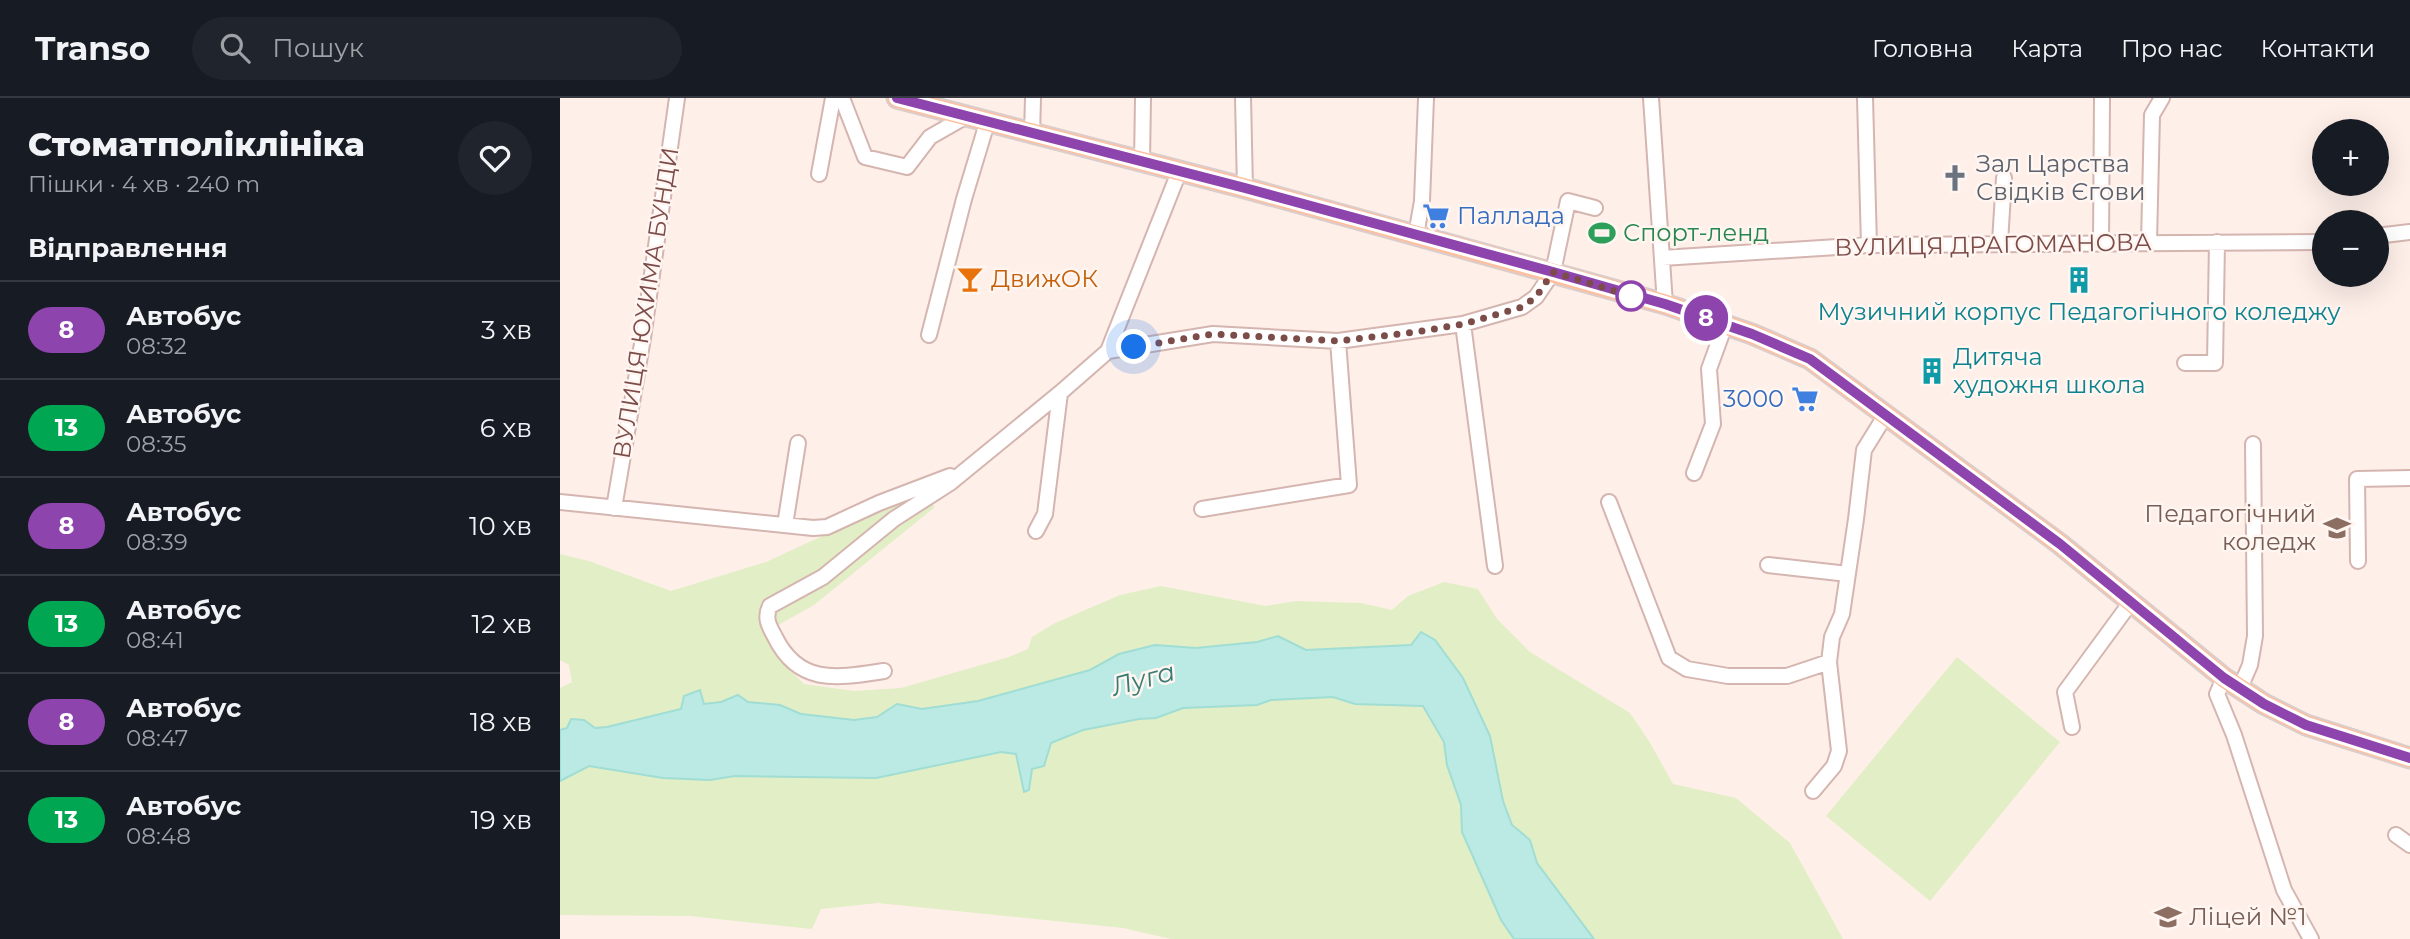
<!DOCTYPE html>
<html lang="uk">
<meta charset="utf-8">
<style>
body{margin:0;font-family:Montserrat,sans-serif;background:#20242c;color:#f1f3f6;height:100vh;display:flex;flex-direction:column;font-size:26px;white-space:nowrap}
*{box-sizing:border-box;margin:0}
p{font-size:23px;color:#9ea1a6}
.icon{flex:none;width:38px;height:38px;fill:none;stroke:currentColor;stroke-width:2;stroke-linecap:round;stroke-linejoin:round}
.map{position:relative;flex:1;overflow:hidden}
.side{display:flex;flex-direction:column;background:#171b24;width:560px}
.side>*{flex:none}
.badge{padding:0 14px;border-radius:23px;font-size:24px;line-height:46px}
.controls{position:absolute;left:1752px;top:21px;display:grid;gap:14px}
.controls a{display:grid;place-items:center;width:77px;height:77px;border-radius:50%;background:#171b24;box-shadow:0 7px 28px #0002;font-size:35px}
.you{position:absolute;width:35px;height:35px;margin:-18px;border:5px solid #fff;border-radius:50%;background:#1a73e8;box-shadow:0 0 0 10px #1a73e833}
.map>.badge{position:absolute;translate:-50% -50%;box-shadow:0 0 0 4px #fff}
h2{padding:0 28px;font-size:26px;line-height:63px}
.round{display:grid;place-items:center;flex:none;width:74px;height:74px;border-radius:37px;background:#20242c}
.summary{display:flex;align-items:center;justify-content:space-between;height:119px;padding:0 28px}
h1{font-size:33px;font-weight:800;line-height:52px}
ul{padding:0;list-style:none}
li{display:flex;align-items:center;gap:21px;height:98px;padding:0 28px;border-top:2px solid #363941}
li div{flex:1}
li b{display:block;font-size:26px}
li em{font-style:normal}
li .badge{min-width:77px;font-weight:700;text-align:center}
header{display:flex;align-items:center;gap:42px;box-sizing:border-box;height:98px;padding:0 35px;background:#171b24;border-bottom:2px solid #363941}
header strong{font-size:33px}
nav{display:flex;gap:38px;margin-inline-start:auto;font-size:24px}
.search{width:490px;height:63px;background:#20242c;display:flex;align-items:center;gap:18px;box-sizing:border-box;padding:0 24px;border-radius:38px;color:#9ea1a6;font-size:26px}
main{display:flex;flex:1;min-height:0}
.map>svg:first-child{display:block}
.green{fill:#e2eec5}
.water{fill:#baeae3;stroke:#a0ddd4;stroke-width:2}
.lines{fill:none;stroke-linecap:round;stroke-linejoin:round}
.minor-casing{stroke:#d5b5af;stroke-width:18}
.major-casing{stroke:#dacdcc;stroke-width:23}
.minor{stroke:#fff;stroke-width:14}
.major{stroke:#ffbf9f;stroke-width:19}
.line-casing{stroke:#fff;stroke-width:16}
.line{stroke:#8e44ad;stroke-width:10}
.walk{stroke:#7c4c49;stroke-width:7;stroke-dasharray:0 12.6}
.stop-dot{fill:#fff;stroke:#8e44ad;stroke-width:3.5}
.labels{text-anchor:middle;stroke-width:5;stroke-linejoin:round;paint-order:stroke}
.worship-label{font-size:24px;fill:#5b616d;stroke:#fff5f1;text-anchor:start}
.shop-label{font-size:24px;fill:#366cbe;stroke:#fff5f1;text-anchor:start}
.leisure-label{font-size:24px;fill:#27864d;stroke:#fff5f1;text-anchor:start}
.street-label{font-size:24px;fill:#7c4c49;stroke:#fff5f1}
.food-label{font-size:24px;fill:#c56008;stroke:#fff5f1;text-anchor:start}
.culture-label{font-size:24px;fill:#0d838f;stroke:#fff5f1}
.education-label{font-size:24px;fill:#785e54;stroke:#fff5f1;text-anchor:end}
.water-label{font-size:26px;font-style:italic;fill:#387b72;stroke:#fff5f1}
</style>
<header>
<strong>Transo</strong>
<div class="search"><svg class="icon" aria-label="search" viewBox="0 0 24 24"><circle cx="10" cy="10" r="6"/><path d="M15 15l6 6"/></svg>Пошук</div>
<nav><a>Головна</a><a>Карта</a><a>Про нас</a><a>Контакти</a></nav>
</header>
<main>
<section class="side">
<div class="summary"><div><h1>Стоматполіклініка</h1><p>Пішки · 4 хв · 240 m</p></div><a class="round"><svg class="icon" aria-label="heart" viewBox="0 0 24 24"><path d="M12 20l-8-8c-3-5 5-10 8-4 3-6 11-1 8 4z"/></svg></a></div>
<h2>Відправлення</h2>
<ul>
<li><span class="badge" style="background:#8e44ad;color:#fff">8</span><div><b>Автобус</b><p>08:32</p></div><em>3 хв</em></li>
<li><span class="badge" style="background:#00a651;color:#fff">13</span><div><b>Автобус</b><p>08:35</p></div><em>6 хв</em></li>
<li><span class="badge" style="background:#8e44ad;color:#fff">8</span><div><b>Автобус</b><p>08:39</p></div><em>10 хв</em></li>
<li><span class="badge" style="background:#00a651;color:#fff">13</span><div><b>Автобус</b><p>08:41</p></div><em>12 хв</em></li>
<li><span class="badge" style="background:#8e44ad;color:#fff">8</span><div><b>Автобус</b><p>08:47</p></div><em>18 хв</em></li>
<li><span class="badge" style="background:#00a651;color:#fff">13</span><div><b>Автобус</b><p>08:48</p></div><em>19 хв</em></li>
</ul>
</section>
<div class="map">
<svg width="1850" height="841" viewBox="0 0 1850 841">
<rect width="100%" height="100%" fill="#feefe9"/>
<!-- green -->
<path class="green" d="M362 392 375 409 254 507 204 535 221 563 244 586 294 593 341 590 449 559 468 551 472 539 495 525 560 497 601 488 706 508 736 503 801 505 832 512 848 498 884 484 918 491 937 521 970 554 1070 615 1089 643 1113 686 1176 700 1230 745 1283 841H1034L977 765 970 742 952 727 943 703 930 638 903 580 875 542 851 547 746 552 718 538 697 544 636 550 595 547 559 556 530 572 418 603 362 611 337 606 317 619 294 622 241 616 220 607 188 604 178 597 161 604 144 606 140 592 124 598 122 611 47 629 35 630 24 622 0 632V590L12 584 9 567 0 562V456L29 463 111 493 206 464Z
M1397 559 1500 644 1370 803 1266 718Z
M774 599 795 606 863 608 884 644 887 667 901 707 902 734 941 822 954 841H611L563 830 318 805 261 811 252 831 130 818 0 817V683L29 668 103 680 150 682 175 678 316 680 441 654 456 656 464 693 469 692 472 671 484 668 491 645 523 632 579 621 596 620 623 610 697 607 711 602Z"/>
<!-- water -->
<path class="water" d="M861 534 875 542 903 580 930 638 943 703 952 727 970 742 977 765 1034 841H954L941 822 902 734 901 707 887 667 884 644 863 608 795 606 773 599 711 602 697 607 623 610 596 620 579 621 523 632 491 645 484 668 472 671 469 692 464 694 456 656 441 654 316 680 175 678 150 682 103 680 29 668 0 683V632L7 630 11 621 24 622 35 630 47 629 121 611 124 598 140 592 144 606 161 604 178 597 188 604 220 607 241 616 294 622 317 619 337 606 362 611 418 603 530 572 559 556 595 547 636 550 697 544 718 538 746 552 851 547Z"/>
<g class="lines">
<defs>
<path id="minor" d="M282 0 305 59 347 69 370 39 405 19
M683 0 685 90
M1091 0 1105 206
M1305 0 1309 147
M472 37 473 0
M582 65 583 0
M259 76 273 0
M856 137 862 103 866 0
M1816 138 1850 134
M1440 144 1444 80
M1541 144 1542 0
M1589 144 1592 17 1602 0
M1102 160 1309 147 1764 144
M903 226 935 468
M369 237 404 101 427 25
M548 253 653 236 778 243 903 226 962 209 976 199 993 174 1008 103 1035 110
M1625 265H1655L1657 144
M1134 375 1153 326 1149 271 1165 227
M0 404 253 430 267 429 319 405 390 378
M1049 404 1109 560 1127 571 1168 578H1227L1269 564
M54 410 83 240 117 0
M642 411 789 387 778 243
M225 427 238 345
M476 433 485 416 500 295
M1798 463 1797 381 1850 380
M1208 467 1288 476
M324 573C278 580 239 588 215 539 209 528 204 520 210 508L263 479 334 421 390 385 500 295 548 253 619 74
M1664 580 1657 596 1674 637 1724 792 1751 841
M1680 590 1690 567 1695 538 1693 346
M1512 629 1505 594 1571 504
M1253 693 1274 668 1279 653 1269 564 1272 539 1282 516 1296 421 1304 352 1325 318
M1836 737 1850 747"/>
<path id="major" d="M337 0 685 90 1105 206 1192 236 1250 261 1500 446 1664 580 1704 606 1746 627 1850 660"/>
</defs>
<!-- minor casing -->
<use href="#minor" class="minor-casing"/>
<!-- major casing -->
<use href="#major" class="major-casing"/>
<!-- minor -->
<use href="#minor" class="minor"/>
<!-- major -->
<use href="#major" class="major"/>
</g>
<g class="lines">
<defs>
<path id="line" d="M337 0 685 90 993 174 1105 206 1192 236 1250 261 1500 446 1664 580 1704 606 1746 627 1850 660"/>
</defs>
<!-- line casing -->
<use href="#line" class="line-casing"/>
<!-- line -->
<use href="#line" class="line"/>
<!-- walk -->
<path class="walk" d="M574 249 653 236 778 243 856 234 904 226 962 209 976 199 993 174 1071 198"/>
</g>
<!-- icons -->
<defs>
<symbol id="church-bare" viewBox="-9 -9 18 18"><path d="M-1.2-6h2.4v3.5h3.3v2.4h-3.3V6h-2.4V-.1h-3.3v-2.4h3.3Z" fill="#6b7280" stroke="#fff5f1" stroke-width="2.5" paint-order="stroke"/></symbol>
<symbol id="supermarket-bare" viewBox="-9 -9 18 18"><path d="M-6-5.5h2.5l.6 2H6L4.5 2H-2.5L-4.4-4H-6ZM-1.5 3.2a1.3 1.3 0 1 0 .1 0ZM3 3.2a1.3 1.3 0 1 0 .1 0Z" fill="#3f7fe0" stroke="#fff5f1" stroke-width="2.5" paint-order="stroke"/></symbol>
<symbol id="stadium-bare" viewBox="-9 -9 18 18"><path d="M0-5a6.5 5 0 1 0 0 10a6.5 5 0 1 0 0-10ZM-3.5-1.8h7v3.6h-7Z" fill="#2e9e5b" stroke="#fff5f1" stroke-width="2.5" paint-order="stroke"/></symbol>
<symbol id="bar-bare" viewBox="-9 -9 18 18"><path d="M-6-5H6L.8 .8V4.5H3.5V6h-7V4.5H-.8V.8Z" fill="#e8710a" stroke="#fff5f1" stroke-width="2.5" paint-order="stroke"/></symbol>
<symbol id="building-bare" viewBox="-9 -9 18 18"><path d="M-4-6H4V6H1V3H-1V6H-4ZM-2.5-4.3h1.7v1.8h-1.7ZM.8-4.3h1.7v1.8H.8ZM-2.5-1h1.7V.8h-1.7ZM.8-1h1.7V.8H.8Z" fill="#0f9aa8" stroke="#fff5f1" stroke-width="2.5" paint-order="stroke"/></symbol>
<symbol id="university-bare" viewBox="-9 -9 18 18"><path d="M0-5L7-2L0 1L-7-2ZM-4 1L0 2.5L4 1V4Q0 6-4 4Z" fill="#8d6e63" stroke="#fff5f1" stroke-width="2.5" paint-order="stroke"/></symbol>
<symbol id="school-bare" viewBox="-9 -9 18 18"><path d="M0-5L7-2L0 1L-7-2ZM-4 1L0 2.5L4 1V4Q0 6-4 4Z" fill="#8d6e63" stroke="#fff5f1" stroke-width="2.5" paint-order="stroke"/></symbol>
</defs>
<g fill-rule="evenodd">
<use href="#church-bare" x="1376" y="61" width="38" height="38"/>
<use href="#supermarket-bare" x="857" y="99" width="38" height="38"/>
<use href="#stadium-bare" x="1023" y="116" width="38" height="38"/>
<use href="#bar-bare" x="391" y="162" width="38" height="38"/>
<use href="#building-bare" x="1500" y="163" width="38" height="38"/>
<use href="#building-bare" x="1353" y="254" width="38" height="38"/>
<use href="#supermarket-bare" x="1226" y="282" width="38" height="38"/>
<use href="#university-bare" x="1758" y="411" width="38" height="38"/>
<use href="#school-bare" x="1589" y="800" width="38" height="38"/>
</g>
<!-- markers -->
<circle class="stop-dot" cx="1071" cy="198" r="14"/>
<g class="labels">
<!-- worship labels -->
<g class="worship-label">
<text x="1416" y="74">Зал Царства<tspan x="1416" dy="28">Свідків Єгови</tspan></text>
</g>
<!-- shop labels -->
<g class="shop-label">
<text x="897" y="126">Паллада</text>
<text x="1224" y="309" text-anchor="end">3000</text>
</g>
<!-- leisure labels -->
<g class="leisure-label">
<text x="1063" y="143">Спорт-ленд</text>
</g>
<!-- street labels -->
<g class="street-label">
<text transform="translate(1433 147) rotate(-1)" y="8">ВУЛИЦЯ ДРАГОМАНОВА</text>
<text transform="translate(86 205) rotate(-81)" y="8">ВУЛИЦЯ ЮХИМА БУНДИ</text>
</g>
<!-- food labels -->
<g class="food-label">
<text x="431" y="189">ДвижОК</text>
</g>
<!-- culture labels -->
<g class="culture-label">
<text x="1519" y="222">Музичний корпус Педагогічного коледжу</text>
<text x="1393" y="267" text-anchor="start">Дитяча<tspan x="1393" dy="28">художня школа</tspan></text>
</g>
<!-- education labels -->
<g class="education-label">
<text x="1756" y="424">Педагогічний<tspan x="1756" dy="28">коледж</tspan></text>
<text x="1629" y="827" text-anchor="start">Ліцей №1</text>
</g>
<!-- water labels -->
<g class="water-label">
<text transform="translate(583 581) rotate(-15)" y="9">Луга</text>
</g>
</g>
</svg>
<div class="controls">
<a>+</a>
<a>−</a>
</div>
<div class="you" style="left:574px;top:249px"></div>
<b class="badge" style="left:1146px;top:220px;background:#8e44ad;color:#fff">8</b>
</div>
</main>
